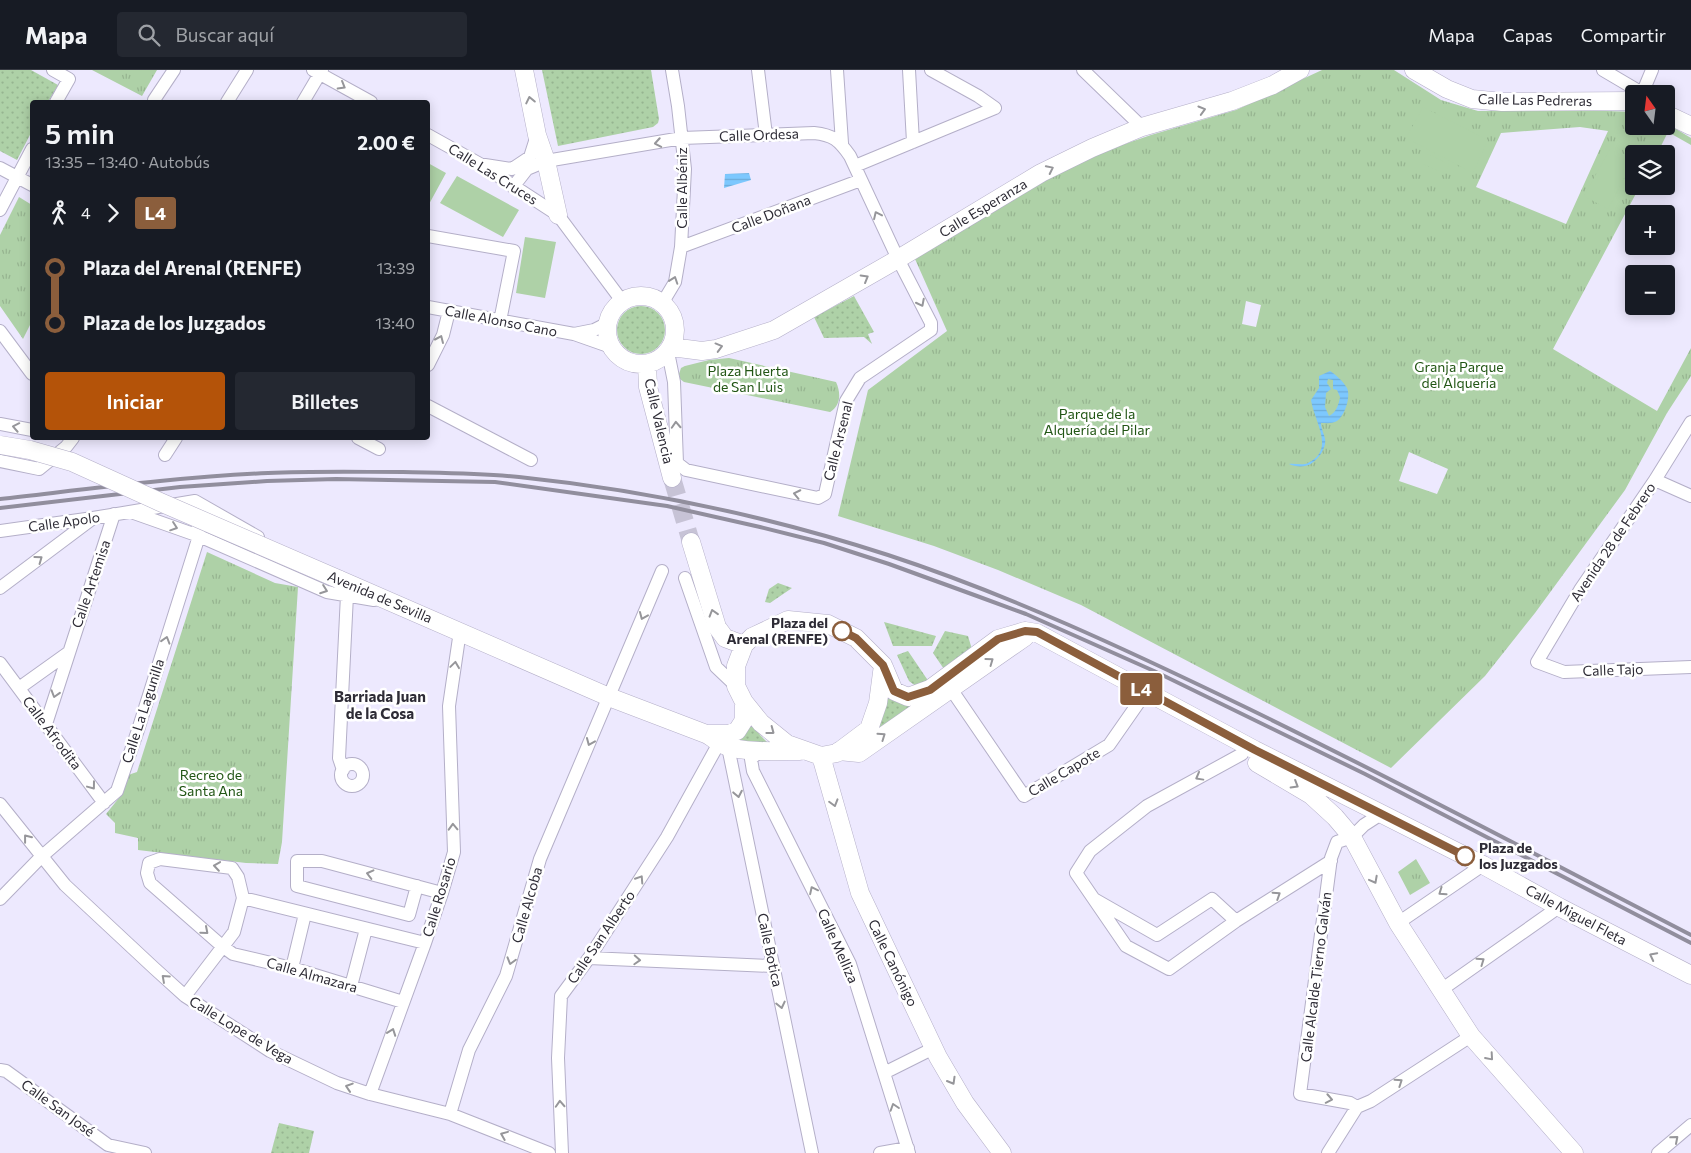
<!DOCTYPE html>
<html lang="es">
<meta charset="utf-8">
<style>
body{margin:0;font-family:Commissioner,sans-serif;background:#242831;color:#f1f3f6;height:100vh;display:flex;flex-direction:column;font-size:19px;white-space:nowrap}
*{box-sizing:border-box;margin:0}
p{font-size:16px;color:#9ea1a6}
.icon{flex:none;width:28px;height:28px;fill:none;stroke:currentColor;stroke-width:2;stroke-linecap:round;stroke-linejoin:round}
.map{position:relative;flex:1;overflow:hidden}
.side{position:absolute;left:30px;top:30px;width:400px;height:340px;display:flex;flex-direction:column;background:#171b24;border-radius:5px;box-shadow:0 2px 12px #0003}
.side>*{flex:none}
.badge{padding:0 10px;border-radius:4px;font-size:18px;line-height:32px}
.needle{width:32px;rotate:346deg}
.fabs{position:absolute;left:1625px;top:15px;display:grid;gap:10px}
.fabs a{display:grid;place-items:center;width:50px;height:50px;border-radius:5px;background:#171b24;box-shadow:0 2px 12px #0003;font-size:25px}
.map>.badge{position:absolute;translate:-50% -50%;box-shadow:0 0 0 2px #fff}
.legs{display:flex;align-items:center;gap:8px;height:55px;padding:0 15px;font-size:16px}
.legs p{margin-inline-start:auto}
.head{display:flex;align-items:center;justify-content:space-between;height:85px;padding:0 15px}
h1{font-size:28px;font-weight:600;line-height:38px}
.cta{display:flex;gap:10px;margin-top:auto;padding:10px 15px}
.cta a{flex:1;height:58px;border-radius:5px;background:#b45309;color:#fff;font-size:20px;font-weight:600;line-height:58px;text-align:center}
.cta a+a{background:#242831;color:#f1f3f6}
ul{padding:0 15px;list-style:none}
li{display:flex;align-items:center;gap:18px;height:55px;font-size:19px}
li i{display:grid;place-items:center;width:8px;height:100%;margin:0 6px;background:currentColor}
li i::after{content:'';width:12px;height:12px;margin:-6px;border:4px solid;border-radius:50%;background:#171b24}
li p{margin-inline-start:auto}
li:first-child i{background:linear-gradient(#0000 50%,currentColor 0)}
li:last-child i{background:linear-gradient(currentColor 50%,#0000 0)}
header{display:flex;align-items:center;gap:30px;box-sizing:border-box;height:70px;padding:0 25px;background:#171b24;border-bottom:1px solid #363941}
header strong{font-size:24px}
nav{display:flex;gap:28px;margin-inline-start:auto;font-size:18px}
.search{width:350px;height:45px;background:#242831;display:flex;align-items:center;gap:12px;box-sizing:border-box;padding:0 18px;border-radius:5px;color:#9ea1a6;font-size:19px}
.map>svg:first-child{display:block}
.grass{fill:url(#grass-dots)}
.park{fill:url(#park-tufts);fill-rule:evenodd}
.pitch{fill:#aed1a7}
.water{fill:url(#water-rules);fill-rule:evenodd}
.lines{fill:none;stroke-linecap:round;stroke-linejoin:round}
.secondary-tunnel{stroke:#c7c3d6;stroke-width:18;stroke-dasharray:18 9;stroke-linecap:butt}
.street-casing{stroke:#b4afc8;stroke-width:14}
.secondary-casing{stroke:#b4afc8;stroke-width:19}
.street{stroke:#fff;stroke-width:12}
.secondary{stroke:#fff;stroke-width:18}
.rail{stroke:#918e9d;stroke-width:4}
.secondary-bridge-casing{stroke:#b4afc8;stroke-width:19;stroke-linecap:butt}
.secondary-bridge{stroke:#fff;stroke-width:18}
.oneway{stroke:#96969a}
.line-1-casing{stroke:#fff;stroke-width:11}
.line-1{stroke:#8b5e3c;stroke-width:8}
.stop-1-dot{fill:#fff;stroke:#8b5e3c;stroke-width:2.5}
.labels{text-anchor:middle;stroke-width:5;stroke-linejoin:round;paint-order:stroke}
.street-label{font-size:14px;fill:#2e2c36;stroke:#fff}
.park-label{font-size:14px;fill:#225615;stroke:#fff}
.stop-label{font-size:14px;font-weight:bold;fill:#2e2c36;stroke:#fff;text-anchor:end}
.neighbourhood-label{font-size:15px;font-weight:bold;fill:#2e2c36;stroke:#fff}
</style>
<header>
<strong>Mapa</strong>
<div class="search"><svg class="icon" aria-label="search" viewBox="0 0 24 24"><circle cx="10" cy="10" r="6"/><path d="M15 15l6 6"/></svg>Buscar aquí</div>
<nav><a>Mapa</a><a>Capas</a><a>Compartir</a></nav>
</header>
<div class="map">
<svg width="1691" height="1083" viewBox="0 0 1691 1083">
<defs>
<pattern id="grass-dots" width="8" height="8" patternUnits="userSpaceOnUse" patternTransform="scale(1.25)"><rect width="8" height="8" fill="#aed1a7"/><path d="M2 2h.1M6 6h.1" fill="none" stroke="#96b490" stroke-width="1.8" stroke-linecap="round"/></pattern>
<pattern id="park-tufts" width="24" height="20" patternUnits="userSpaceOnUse" patternTransform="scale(1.25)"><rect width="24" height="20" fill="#aed1a7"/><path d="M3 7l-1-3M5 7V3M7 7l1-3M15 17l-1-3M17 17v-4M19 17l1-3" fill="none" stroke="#96b490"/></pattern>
<pattern id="water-rules" width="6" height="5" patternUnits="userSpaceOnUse" patternTransform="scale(1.25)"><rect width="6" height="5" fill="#7dc8fe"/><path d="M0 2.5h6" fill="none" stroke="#6cacda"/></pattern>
</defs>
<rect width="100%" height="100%" fill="#ede9fe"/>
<!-- grass -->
<path class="grass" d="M0 0H31L58 15 48 32H32V61L17 90 0 81Z
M542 0H651L659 49 658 53 653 57 558 76Z
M854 226 874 262 868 264 872 274 864 267 824 268 814 247Z
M617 260a24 24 0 1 1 48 0a24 24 0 1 1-48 0Z
M778 513 792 518 770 533 765 532 769 519Z
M884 552 936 566 932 576H893Z
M945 561 968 566 971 576 970 585 946 602 933 583Z
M908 581 929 612 917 617 909 611 897 585Z
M886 622C895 633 903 636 917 631L915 635 876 666 883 645Z
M751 649 760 665 772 677 732 671Z
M279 1053 314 1061 309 1083H271Z"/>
<!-- park -->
<path class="park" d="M92 0H157L142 26Z
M1322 0H1394L1441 30 1478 41 1581 40 1634 42V56H1666V53L1691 68V75L1668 62 1657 84H1634V116H1640L1553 279 1657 341 1691 278V306L1667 343 1625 420 1535 543 1485 606 1391 698 1081 535 998 500 934 476 838 446 868 320 947 261 915 189 1018 123 1090 86 1151 65 1236 40ZM1580 57 1608 61 1566 154 1476 117 1501 63ZM1246 231 1261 235 1256 257 1242 254ZM1409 382 1448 399 1437 424 1399 411Z
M19 127 32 135V251L23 269 0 236V165Z
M729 288 836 312C841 323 841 335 830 342L684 312 680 309 679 304 681 298 685 296 709 290Z
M207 482 275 513 298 517 282 772 278 794 246 793 138 780V768L115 763V753L106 744 123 723 128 705 137 702Z
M1416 789 1430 813 1410 825 1398 802Z"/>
<!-- pitch -->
<path class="pitch" d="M1423 37 1488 70 1473 103 1406 68Z
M1610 79 1633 91 1608 139 1584 126Z
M1428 84 1449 94 1445 104 1423 94Z
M428 93 446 103 428 136Z
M457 106 519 140 503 167 440 133Z
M525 167 556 172 545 228 516 223Z"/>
<!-- water -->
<path class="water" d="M749 103 751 110 724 118 725 104Z
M1330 301C1336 305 1343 311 1347 318 1351 327 1345 345 1337 351 1332 354 1326 353 1321 353 1321 359 1324 363 1325 369 1327 379 1315 395 1305 396 1300 397 1293 396 1289 394 1295 393 1302 396 1308 393 1336 380 1314 351 1311 330L1319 318V306ZM1328 309 1333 310V319L1337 320 1340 327C1339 334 1336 343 1329 346L1325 337 1326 323 1331 319 1327 313Z"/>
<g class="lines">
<!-- secondary-tunnel -->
<path class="secondary-tunnel" d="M672 408 691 472"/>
<defs>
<path id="street" d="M53 0 69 9 56 32
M313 0 371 32
M758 0 766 65
M837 0 842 73
M909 0 913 72
M931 0 978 26 995 38
M1083 0 1142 57
M1603 0 1642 23
M1642 24 1652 0
M154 30 174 0
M227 32 247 0
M303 32 322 0
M428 65 480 94 558 145 622 231
M485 95 512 99 530 87 537 65
M855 96 995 38
M0 98 32 115
M513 117 527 99 546 91 682 68 814 63C833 65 839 70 850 86L898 189 931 253V260L860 308 846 331 825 424 818 428 686 400 677 393 674 312 668 282
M0 140 32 79
M428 166 514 181 500 251
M681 177 861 110
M663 232 675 212 681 177 685 99 678 36 672 0
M428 237 574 264 611 277
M0 261 32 304
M574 264 594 260 608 253
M428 295 443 265 449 241
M428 336 531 390
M1691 352 1655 410 1580 520 1537 592 1564 602 1691 597
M0 354 32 360
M358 368 379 379
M165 385 176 368
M0 391 39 399 66 377 73 368
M1655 410 1691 426
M131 442 199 466 327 522 374 530
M0 461 93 448 195 431 258 467
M685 508 716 597 736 616
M0 518 92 449
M0 593 104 733
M19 618 68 583
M951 619 1024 726 1109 675 1146 622
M46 654 114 444
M728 677 812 1083
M761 680 751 689 753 701 850 894 909 1083
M341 705a11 11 0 1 1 22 0a11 11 0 1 1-22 0Z
M343 700 339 688 347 525
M0 734 65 815 154 898 185 926 270 981 337 1013 370 1024 450 1044 549 1083
M417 816 409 845 297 816V791H322L442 823
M243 828 425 873
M0 829 41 787 117 721 138 660 199 466 195 431
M1094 829 1157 865 1212 829 1236 851 1169 899 1126 876 1076 803 1090 781 1147 736 1242 684
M1236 851 1331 791
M1398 853 1483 795
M589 888 772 896
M292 898 305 844
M351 916 366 859
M1441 920 1559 837
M185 926 234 862 243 828 238 807 232 798 160 789 149 793 147 803 150 813 222 876 233 884 292 898 403 932
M0 1000 6 1001 108 1075 145 1083
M884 1003 934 978
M370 1024 425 873 442 823 454 782 449 636 460 561
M1357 1037 1350 1033 1300 1024 1331 788 1337 772 1352 767 1364 755 1381 744
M450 1044 469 980 506 906 540 789 662 501
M562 1083 558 988 561 926 589 888 667 767 719 673
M880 1083 908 1078
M1328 1083 1357 1037 1371 1031 1471 966
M1658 1083 1691 1055"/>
<path id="secondary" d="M524 0 537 65 546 91 558 145
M1414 0 1447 19 1472 29 1502 32 1634 31
M1666 44 1691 56
M607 260a34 34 0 1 1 68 0a34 34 0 1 1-68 0Z
M671 277 702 281 716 279 774 260 898 189 1041 103 1092 78 1142 57 1232 31 1273 15 1300 0
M647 294 648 317 672 408
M691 472 717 557 725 568 744 575
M338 509 609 627 706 664C713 668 719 673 726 676 746 683 779 681 800 681
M883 595 878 633 869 659 837 683 821 686 787 674 761 653 744 632 736 616V596L744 575 752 567 788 550 828 554 856 568 883 595 894 621 908 627 930 619 998 569 1025 561 1037 563 1255 680 1483 795 1559 837 1691 905
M707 664H728L737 661 744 650V632
M839 681 859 683 1025 567
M821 686 860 823 938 987 965 1033 1002 1083
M1257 693 1311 725 1335 747 1352 767 1398 853 1471 966 1574 1083"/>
</defs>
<!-- street casing -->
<use href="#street" class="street-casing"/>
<!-- secondary casing -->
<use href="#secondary" class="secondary-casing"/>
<!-- street -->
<use href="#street" class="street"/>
<!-- secondary -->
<use href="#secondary" class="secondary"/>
<!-- rail -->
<path class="rail" d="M0 429C89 419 178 407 268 403 313 401 358 402 403 402 442 403 481 403 519 407 644 420 768 446 888 485 1010 525 1127 580 1243 636 1394 709 1542 788 1691 865
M0 438 180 417 267 411 336 409 495 412 667 436 760 457 824 473 889 494 977 526 1026 544 1154 601 1365 704 1691 873"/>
<defs>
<path id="secondary-bridge" d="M0 375 30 380 72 392 160 432 338 509"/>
</defs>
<!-- secondary-bridge casing -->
<use href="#secondary-bridge" class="secondary-bridge-casing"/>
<!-- secondary-bridge -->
<use href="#secondary-bridge" class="secondary-bridge"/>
</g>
<!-- one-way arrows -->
<defs><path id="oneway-chevron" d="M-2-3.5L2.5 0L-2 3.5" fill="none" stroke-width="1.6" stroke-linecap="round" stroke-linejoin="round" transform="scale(1.25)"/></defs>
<g class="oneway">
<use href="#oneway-chevron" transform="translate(342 16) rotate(30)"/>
<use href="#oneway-chevron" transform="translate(530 30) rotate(-102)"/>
<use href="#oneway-chevron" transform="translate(1202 40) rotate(-16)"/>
<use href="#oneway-chevron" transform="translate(658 73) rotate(170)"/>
<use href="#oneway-chevron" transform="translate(1050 99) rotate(-26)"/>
<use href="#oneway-chevron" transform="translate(877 145) rotate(-115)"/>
<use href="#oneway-chevron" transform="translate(865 208) rotate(-30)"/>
<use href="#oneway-chevron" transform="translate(674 210) rotate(-71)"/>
<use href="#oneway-chevron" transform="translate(921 233) rotate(63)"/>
<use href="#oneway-chevron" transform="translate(440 269) rotate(-66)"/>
<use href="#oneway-chevron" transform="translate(719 277) rotate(-15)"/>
<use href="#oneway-chevron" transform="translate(676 355) rotate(-93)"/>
<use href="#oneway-chevron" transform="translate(16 357) rotate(-169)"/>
<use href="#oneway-chevron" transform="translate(797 424) rotate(-168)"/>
<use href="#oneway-chevron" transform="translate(174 457) rotate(19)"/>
<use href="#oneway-chevron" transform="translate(39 489) rotate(-36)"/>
<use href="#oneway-chevron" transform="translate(324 520) rotate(20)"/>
<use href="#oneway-chevron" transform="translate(713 543) rotate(-107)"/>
<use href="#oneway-chevron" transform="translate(643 546) rotate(113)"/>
<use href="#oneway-chevron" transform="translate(166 570) rotate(-73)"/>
<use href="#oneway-chevron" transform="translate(990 591) rotate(-36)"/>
<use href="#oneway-chevron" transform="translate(455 595) rotate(-82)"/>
<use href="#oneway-chevron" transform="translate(55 624) rotate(107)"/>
<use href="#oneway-chevron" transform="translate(771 661) rotate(37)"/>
<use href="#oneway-chevron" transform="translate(882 666) rotate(-35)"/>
<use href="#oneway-chevron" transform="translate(590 672) rotate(113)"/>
<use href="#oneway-chevron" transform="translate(1199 707) rotate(151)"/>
<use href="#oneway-chevron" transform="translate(1295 715) rotate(31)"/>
<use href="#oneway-chevron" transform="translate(92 716) rotate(53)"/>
<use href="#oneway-chevron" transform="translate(738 724) rotate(79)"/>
<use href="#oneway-chevron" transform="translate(834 733) rotate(74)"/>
<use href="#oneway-chevron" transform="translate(453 757) rotate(-92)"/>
<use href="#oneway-chevron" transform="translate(27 768) rotate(-128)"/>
<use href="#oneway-chevron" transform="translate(217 796) rotate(-172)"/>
<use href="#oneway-chevron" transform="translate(370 804) rotate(-166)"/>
<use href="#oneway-chevron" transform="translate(640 809) rotate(-57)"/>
<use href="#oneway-chevron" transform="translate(1374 810) rotate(62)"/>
<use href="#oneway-chevron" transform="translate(813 820) rotate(-116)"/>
<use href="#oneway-chevron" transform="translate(1442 822) rotate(145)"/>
<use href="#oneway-chevron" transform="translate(1277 825) rotate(-33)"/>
<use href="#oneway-chevron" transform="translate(205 861) rotate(41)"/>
<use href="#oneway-chevron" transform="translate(1653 886) rotate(-153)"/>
<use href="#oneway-chevron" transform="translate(637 890) rotate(3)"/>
<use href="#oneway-chevron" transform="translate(511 891) rotate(106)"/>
<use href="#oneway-chevron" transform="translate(1481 891) rotate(-35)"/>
<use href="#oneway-chevron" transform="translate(165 908) rotate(-138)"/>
<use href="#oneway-chevron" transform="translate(781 935) rotate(77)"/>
<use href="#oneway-chevron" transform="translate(392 962) rotate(-70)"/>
<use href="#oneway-chevron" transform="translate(1490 987) rotate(49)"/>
<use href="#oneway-chevron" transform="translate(952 1011) rotate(60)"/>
<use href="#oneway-chevron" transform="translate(1399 1012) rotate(-34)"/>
<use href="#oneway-chevron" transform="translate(349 1017) rotate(-162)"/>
<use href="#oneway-chevron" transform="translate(1329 1029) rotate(11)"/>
<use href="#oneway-chevron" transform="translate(560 1034) rotate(-93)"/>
<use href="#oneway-chevron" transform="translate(894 1037) rotate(-108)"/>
<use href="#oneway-chevron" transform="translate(504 1065) rotate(-158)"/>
<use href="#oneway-chevron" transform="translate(1675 1069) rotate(-41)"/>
</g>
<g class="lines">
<defs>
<path id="line-1" d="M842 561 856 568 883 595 894 621 908 627 930 620 998 569 1025 561 1037 562 1255 680 1465 786"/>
</defs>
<!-- line-1 casing -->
<use href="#line-1" class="line-1-casing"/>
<!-- line-1 -->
<use href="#line-1" class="line-1"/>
</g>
<!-- markers -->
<g class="stop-1-dot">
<circle cx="842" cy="561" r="9"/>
<circle cx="1465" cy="786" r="9"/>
</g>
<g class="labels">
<!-- street labels -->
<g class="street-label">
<text transform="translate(1535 30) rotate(1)" y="5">Calle Las Pedreras</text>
<text transform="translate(759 65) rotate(-2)" y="5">Calle Ordesa</text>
<text transform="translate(493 104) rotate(32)" y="5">Calle Las Cruces</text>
<text transform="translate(682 118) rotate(-90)" y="5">Calle Albéniz</text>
<text transform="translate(983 138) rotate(-31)" y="5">Calle Esperanza</text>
<text transform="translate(771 144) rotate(-21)" y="5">Calle Doñana</text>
<text transform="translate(501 251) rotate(11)" y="5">Calle Alonso Cano</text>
<text transform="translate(659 351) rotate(77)" y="5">Calle Valencia</text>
<text transform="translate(838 371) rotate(-76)" y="5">Calle Arsenal</text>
<text transform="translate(64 452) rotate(-8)" y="5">Calle Apolo</text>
<text transform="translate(1613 472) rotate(-56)" y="5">Avenida 28 de Febrero</text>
<text transform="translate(91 514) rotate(-71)" y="5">Calle Artemisa</text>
<text transform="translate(380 527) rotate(23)" y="5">Avenida de Sevilla</text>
<text transform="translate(1613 600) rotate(-2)" y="5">Calle Tajo</text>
<text transform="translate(143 641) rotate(-72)" y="5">Calle La Lagunilla</text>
<text transform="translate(52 663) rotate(53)" y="5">Calle Afrodita</text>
<text transform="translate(1064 702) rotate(-31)" y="5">Calle Capote</text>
<text transform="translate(439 827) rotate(-73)" y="5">Calle Rosario</text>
<text transform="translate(527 835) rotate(-74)" y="5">Calle Alcoba</text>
<text transform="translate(1576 845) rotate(28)" y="5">Calle Miguel Fleta</text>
<text transform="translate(601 867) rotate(-56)" y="5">Calle San Alberto</text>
<text transform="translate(838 876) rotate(66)" y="5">Calle Melliza</text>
<text transform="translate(770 880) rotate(78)" y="5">Calle Botica</text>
<text transform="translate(893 893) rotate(64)" y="5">Calle Canónigo</text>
<text transform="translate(312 905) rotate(16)" y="5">Calle Almazara</text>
<text transform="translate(1316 907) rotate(-83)" y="5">Calle Alcalde Tierno Galván</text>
<text transform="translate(241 960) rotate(31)" y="5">Calle Lope de Vega</text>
<text transform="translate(58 1038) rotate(36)" y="5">Calle San José</text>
</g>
<!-- park labels -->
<g class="park-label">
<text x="1459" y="302">Granja Parque<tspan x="1459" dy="16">del Alquería</tspan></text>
<text x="748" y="306">Plaza Huerta<tspan x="748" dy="16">de San Luis</tspan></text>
<text x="1097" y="349">Parque de la<tspan x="1097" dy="16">Alquería del Pilar</tspan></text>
<text x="211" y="710">Recreo de<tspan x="211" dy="16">Santa Ana</tspan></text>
</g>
<!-- stop labels -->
<g class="stop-label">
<text x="828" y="558">Plaza del<tspan x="828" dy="16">Arenal (RENFE)</tspan></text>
<text x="1479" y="783" text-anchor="start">Plaza de<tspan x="1479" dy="16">los Juzgados</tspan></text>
</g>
<!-- neighbourhood labels -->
<g class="neighbourhood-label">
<text x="380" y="632">Barriada Juan<tspan x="380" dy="17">de la Cosa</tspan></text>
</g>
</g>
</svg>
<div class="fabs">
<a><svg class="needle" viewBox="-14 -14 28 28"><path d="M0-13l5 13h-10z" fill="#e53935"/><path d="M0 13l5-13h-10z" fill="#9ea1a6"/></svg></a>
<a><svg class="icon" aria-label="layers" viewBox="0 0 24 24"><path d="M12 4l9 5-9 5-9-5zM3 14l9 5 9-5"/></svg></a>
<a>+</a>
<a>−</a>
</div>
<b class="badge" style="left:1141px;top:619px;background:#8b5e3c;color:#fff">L4</b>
<section class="side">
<div class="head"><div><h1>5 min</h1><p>13:35 – 13:40 · Autobús</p></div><b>2.00 €</b></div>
<div class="legs"><svg class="icon" aria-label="walk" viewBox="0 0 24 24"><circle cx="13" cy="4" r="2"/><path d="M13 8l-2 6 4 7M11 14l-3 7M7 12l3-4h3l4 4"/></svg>4<svg class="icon" aria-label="forward" viewBox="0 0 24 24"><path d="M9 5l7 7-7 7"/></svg><b class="badge" style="background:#8b5e3c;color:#fff">L4</b></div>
<ul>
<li><i style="color:#8b5e3c"></i><b>Plaza del Arenal (RENFE)</b><p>13:39</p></li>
<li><i style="color:#8b5e3c"></i><b>Plaza de los Juzgados</b><p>13:40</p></li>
</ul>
<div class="cta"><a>Iniciar</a><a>Billetes</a></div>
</section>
</div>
